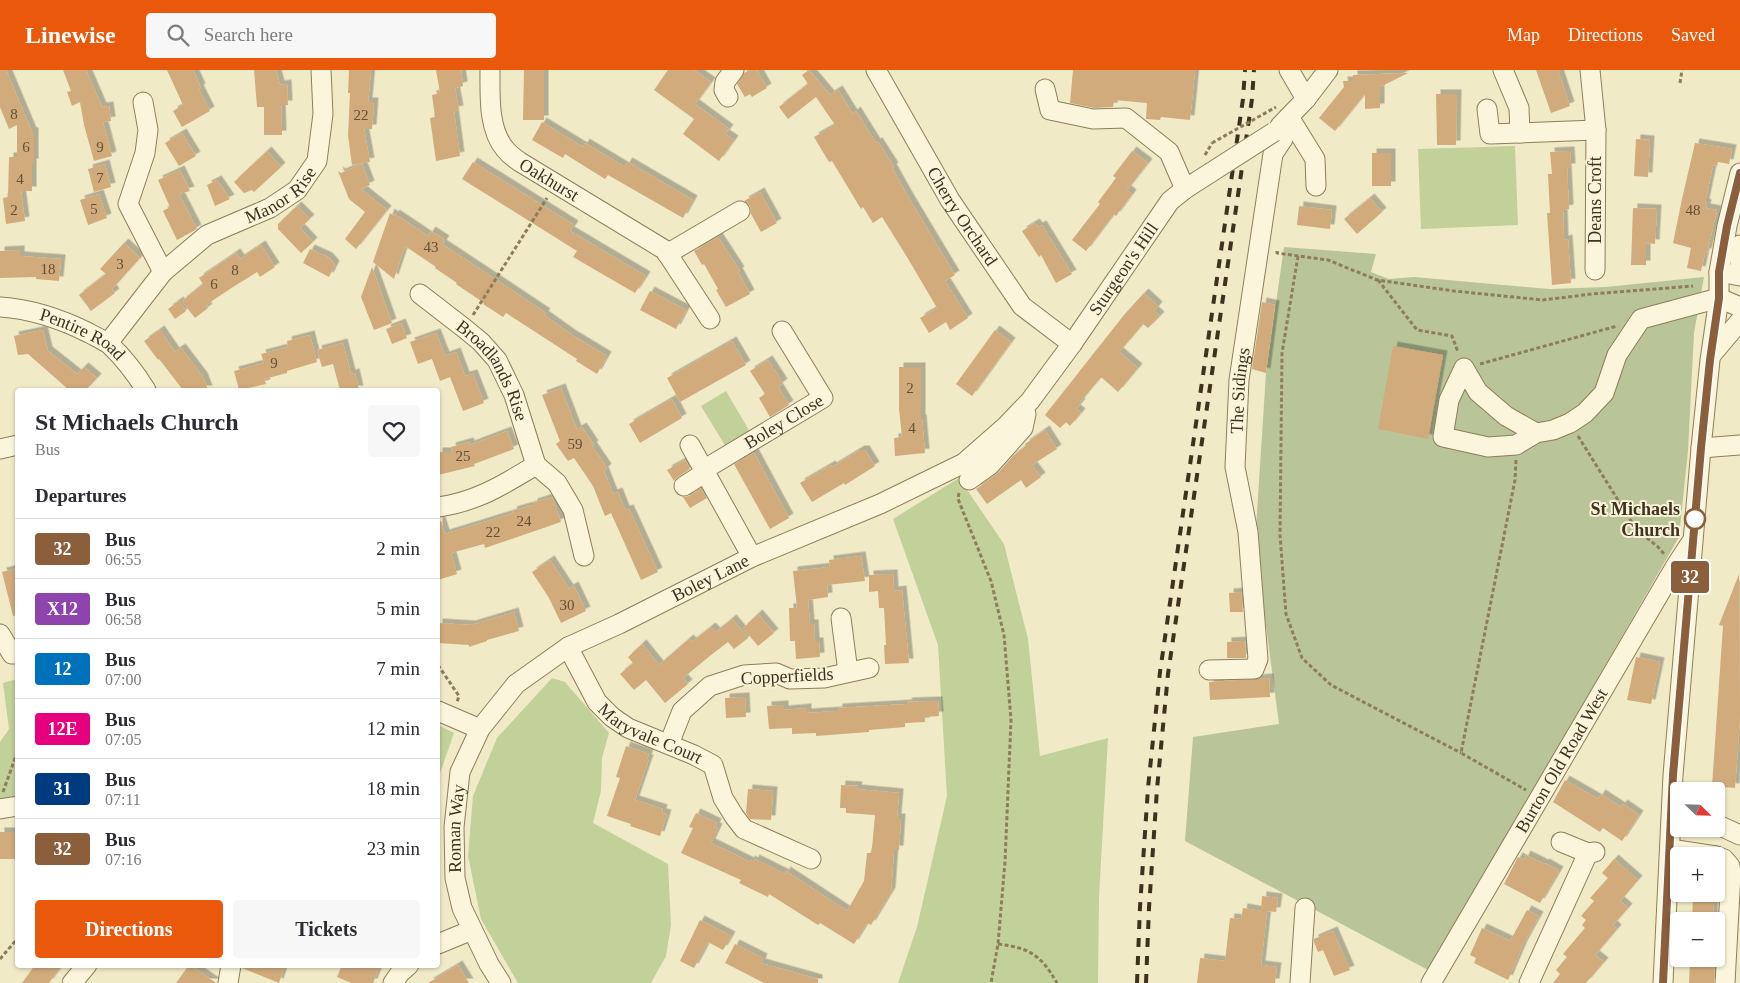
<!DOCTYPE html>
<meta charset="utf-8">
<style>
body{margin:0;font-family:Georgia,serif;background:#f7f7f7;color:#2b2b33;height:100vh;display:flex;flex-direction:column;font-size:19px;white-space:nowrap}
*{box-sizing:border-box;margin:0}
p{font-size:16px;color:#7c7c81}
.icon{flex:none;width:28px;height:28px;fill:none;stroke:currentColor;stroke-width:2;stroke-linecap:round;stroke-linejoin:round}
.map{position:relative;flex:1;overflow:hidden}
.details{position:absolute;left:15px;top:318px;width:425px;height:580px;display:flex;flex-direction:column;background:#fff;border-radius:5px;box-shadow:0 1px 4px #0004}
.details>*{flex:none}
.badge{padding:0 10px;border-radius:4px;font-size:18px;line-height:32px}
.needle{width:32px;rotate:113deg}
.tools{position:absolute;left:1670px;top:712px;display:grid;gap:10px}
.tools a{display:grid;place-items:center;width:55px;height:55px;border-radius:5px;background:#fff;box-shadow:0 1px 4px #0004;font-size:25px}
.map>.badge{position:absolute;translate:-50% -50%;box-shadow:0 0 0 2px #fff}
h2{padding:0 20px;font-size:19px;line-height:45px}
.round{display:grid;place-items:center;flex:none;width:52px;height:52px;border-radius:5px;background:#f7f7f7}
.headline{display:flex;align-items:center;justify-content:space-between;height:85px;padding:0 20px}
h1{font-size:24px;font-weight:700;line-height:38px}
.cta{display:flex;gap:10px;margin-top:auto;padding:10px 20px}
.cta a{flex:1;height:58px;border-radius:5px;background:#ea580c;color:#fff;font-size:20px;font-weight:700;line-height:58px;text-align:center}
.cta a+a{background:#f7f7f7;color:#2b2b33}
ul{padding:0;list-style:none}
li{display:flex;align-items:center;gap:15px;height:60px;padding:0 20px;border-top:1px solid #e1e1e2}
li div{flex:1}
li b{display:block;font-size:19px}
li em{font-style:normal}
li .badge{min-width:55px;font-weight:700;text-align:center}
header{display:flex;align-items:center;gap:30px;box-sizing:border-box;height:70px;padding:0 25px;background:#ea580c;color:#fff}
header strong{font-size:24px}
nav{display:flex;gap:28px;margin-inline-start:auto;font-size:18px}
.search{width:350px;height:45px;background:#f7f7f7;display:flex;align-items:center;gap:12px;box-sizing:border-box;padding:0 18px;border-radius:5px;color:#7c7c81;font-size:19px}
.map>svg:first-child{display:block}
.green{fill:#c2d09a}
.cemetery{fill:#b9c599}
.building{fill:#d1ab7b;filter:url(#shadow)}
.lines{fill:none;stroke-linecap:round;stroke-linejoin:round}
.minor-casing{stroke:#8e7d5b;stroke-width:21}
.path{stroke:#8e7d5b;stroke-width:3;stroke-dasharray:4 2.5;stroke-linecap:butt}
.minor{stroke:#fbf6db;stroke-width:19}
.rail{stroke:#3e321f;stroke-width:4;stroke-dasharray:9 9;stroke-linecap:butt}
.minor-bridge-casing{stroke:#8e7d5b;stroke-width:21;stroke-linecap:butt}
.path-bridge{stroke:#8e7d5b;stroke-width:3;stroke-dasharray:4 2.5;stroke-linecap:butt}
.minor-bridge{stroke:#fbf6db;stroke-width:19}
.line-casing{stroke:#fff;stroke-width:11}
.line{stroke:#8b5e3c;stroke-width:8}
.stop-dot{fill:#fff;stroke:#8b5e3c;stroke-width:2.5}
.labels{text-anchor:middle;stroke-width:4;stroke-linejoin:round;paint-order:stroke}
.number-label{font-size:15px;fill:#635036}
.street-label{font-size:18px;fill:#3e321f;stroke:#f8f3d7}
.stop-label{font-size:18px;font-weight:bold;fill:#3e321f;stroke:#f8f3d7;text-anchor:end}
</style>
<header>
<strong>Linewise</strong>
<div class="search"><svg class="icon" aria-label="search" viewBox="0 0 24 24"><circle cx="10" cy="10" r="6"/><path d="M15 15l6 6"/></svg>Search here</div>
<nav><a>Map</a><a>Directions</a><a>Saved</a></nav>
</header>
<div class="map">
<svg width="1740" height="913" viewBox="0 0 1740 913">
<defs>
<filter id="shadow"><feDropShadow dx="4.5" dy="-4.5" stdDeviation="0" flood-color="#0004"/></filter>
</defs>
<rect width="100%" height="100%" fill="#f1eac7"/>
<!-- green -->
<path class="green" d="M1515 76 1518 155 1421 159 1418 79Z
M726 321 750 362 726 377 701 336Z
M959 408 1004 474 1028 569 1040 686 1108 668 1099 827 1098 913H898L917 857 947 726 938 575 893 449Z
M552 608 565 612 609 663 602 688 601 721 593 753 668 794 671 855 666 886 651 913H518L481 849 468 786 473 726 497 668Z
M17 609V736L0 739V672L9 659 3 613Z
M438 655 454 663 438 709Z"/>
<!-- cemetery -->
<path class="cemetery" d="M1284 177 1376 184 1371 202 1389 209 1414 207 1550 219 1606 217 1704 207 1694 263 1688 381 1679 467 1430 901 1185 771 1193 667 1279 654 1255 473 1266 303Z"/>
<!-- building -->
<path class="building" d="M0 0H6L32 62H34V93H32V121H21L25 151 6 154 3 128 8 127 9 87H17V55L9 59 0 37Z
M63 0H86L102 37 109 36 111 51 103 52 112 86 94 91 84 55 80 32 72 36 67 22 71 21Z
M167 0H193L201 18 199 19 210 41 182 57 173 41 183 35Z
M254 0H276L280 15 287 14 288 35H281L282 65H264V37H257Z
M349 0H371L368 32H374L372 59H364L370 92 352 95 348 65 350 23H348Z
M436 0H461L463 16 455 18 459 40 454 41 460 86 436 91 430 48 435 47 432 25 440 23Z
M524 0H544V50H523Z
M668 0H694L711 12 695 34 729 59 725 64 734 70 719 91 683 64 694 49 654 20Z
M750 0H757L767 18 752 27 750 24 745 27 737 14 744 3Z
M809 0 830 25 838 20 853 44 856 41 876 73 878 72 894 97 892 98 910 130 955 205 945 211 968 248 950 260 946 252 929 263 920 248 937 238 907 187 882 147 873 153 863 137 861 139 832 91 829 92 814 67 835 55 816 27 788 49 779 37 808 14 802 5Z
M1073 0H1195L1190 50 1161 47 1160 50 1146 49 1147 33 1114 30 1113 37 1094 38 1070 33Z
M1536 0H1558L1570 36 1551 43Z
M1408 3 1380 17V38L1365 39V24L1335 61 1319 48 1344 17 1343 11H1353V5Z
M1436 24H1457L1456 75H1437Z
M542 52 583 77 585 73 625 97 628 92 693 130 683 148 608 105 605 109 565 84 563 88 532 70Z
M182 63 196 86 179 96 165 73Z
M1636 69 1650 70 1648 107 1634 106Z
M1695 73 1732 79 1729 94 1718 92 1717 96 1713 95 1705 133 1707 134 1706 138 1717 140 1707 183H1705L1701 201 1687 198 1691 178 1673 173 1682 129Z
M267 81 281 97 254 122 252 120 244 123 234 112Z
M1132 81 1148 93 1127 120 1132 124 1116 146 1114 144 1086 181 1072 170 1100 134 1098 132 1116 108 1113 106Z
M1570 81 1571 98H1567L1569 139 1563 140 1564 170 1568 169 1571 213 1552 215 1547 143H1550L1548 104H1552L1550 82Z
M1372 83H1391V116H1372Z
M473 92 574 155 570 161 646 206 635 223 573 187 577 181 462 109Z
M105 94 111 117 94 122 88 99Z
M362 94 370 115 361 119 387 140 356 179 345 169 365 142 349 129 338 101 341 103Z
M180 100 190 121 179 124 197 159 177 170 163 141 170 137 158 110Z
M217 110 230 129 215 136 207 115Z
M760 122 777 153 761 162 751 144 750 136 744 131Z
M99 124 107 148 88 155 80 130Z
M1370 128 1382 142 1357 164 1344 149Z
M297 136 310 149 300 158 313 172 301 183 278 159V154Z
M1299 136 1332 140 1330 159 1297 155Z
M1633 138 1657 139 1655 174 1646 173V195H1631Z
M390 143 394 146 395 144 428 166 431 161 445 170 442 174 546 243 544 245 572 265 607 286 597 304 576 291 577 289 506 243 503 247 483 234 484 233 456 214 457 213 435 198 436 197 405 176 394 209 373 192Z
M1035 153 1038 157 1042 155 1072 204 1056 213 1041 185 1039 187 1022 161Z
M718 167 740 201 738 202 750 224 726 237 716 220 718 219 704 194 702 195 694 181Z
M124 173 140 188 112 219 115 223 91 241 79 225 106 204 100 199Z
M261 175 275 197 260 207 257 202 233 217 206 235 208 238 195 248 182 231 203 214 199 208 236 183 240 189Z
M310 179 328 187 335 195 329 207 303 193Z
M20 180V186L61 189 59 211 36 209V207L0 208V181Z
M372 197 392 253 374 260 361 227Z
M650 221 686 240 676 259 640 240Z
M1144 223 1158 236 1154 241 1160 246 1148 258 1143 254 1119 282 1138 298 1118 322 1101 307 1080 332 1081 333 1076 339 1081 343 1070 356 1066 352 1060 358 1045 345 1124 245Z
M179 231 186 241 175 249 168 239Z
M1262 232 1275 235 1266 303 1252 299Z
M401 253 407 268 392 274 386 259Z
M43 260 48 281 77 304 84 297 97 308 86 320H69L28 284 18 285 14 266Z
M160 260 175 282 181 278 203 307 208 320H183L159 289 158 290 144 271Z
M995 260 1011 272 972 326 956 314Z
M436 263 445 286 456 282 465 306 473 304 484 333 463 341 450 307 440 311 432 289 418 294 410 272Z
M310 265 317 292 287 301V303L264 309 266 314 239 320 234 301 264 293 261 284 288 277 287 271Z
M732 271 746 295 680 332 667 308Z
M343 273 351 304 355 303 359 320H340L333 294 322 297 317 280Z
M1393 276 1443 285 1428 369 1378 359Z
M768 290 783 313 778 317 789 335 770 347 759 328 765 324 750 301Z
M899 297H921V349H922L925 383 895 386 894 368 902 367 899 339Z
M561 318 577 360 582 357 594 375 592 376 607 398 604 401 613 424 618 422 625 440 629 439 658 502 641 510 611 443 605 446 593 416 574 388 568 391 556 374 560 371 542 325Z
M672 329 682 348 640 373 629 354Z
M1045 360 1057 379 1032 395 1041 407 1026 418 1021 410 987 434 976 419 998 403 1013 386 1026 376 1025 374Z
M507 361 514 379 474 394 475 396 438 405V382H452L451 377 469 372 470 375Z
M860 380H865L875 396 845 415 844 413 812 432 800 413 831 395 832 397Z
M754 383 789 448 770 459 734 394Z
M685 390 690 399 678 407 674 411 667 400Z
M701 418 707 428 690 438 683 427 690 426Z
M552 427 561 452 485 478 484 474 451 483 457 504 438 510V451H441L445 464 513 443 512 441 533 435V433Z
M861 486 865 511 827 515 828 527 808 530 810 554H814L815 572H819L820 587 796 589 795 571H790L789 538H797L793 501 830 497 829 490Z
M550 490 569 519 574 516 586 541 561 553 549 528 532 502Z
M18 498V545L13 546 2 502Z
M893 504 894 521 902 520 909 593 885 594 884 575H886L884 538H879L878 521 869 522V505Z
M1739 504 1740 647 1735 718 1712 716 1723 556 1719 555Z
M1241 522 1243 542H1230L1229 523Z
M514 542 519 561 487 570V571L469 577V575L438 573V553L471 555Z
M758 544 774 563 758 576 743 558Z
M732 549 748 568 734 579 728 572 711 585 683 608 688 614 665 633 646 610 634 620 620 604 633 593 628 587 642 574 659 595 689 569 692 572 711 557 716 562Z
M1245 571 1246 588H1227V572Z
M1636 587 1660 592 1651 634 1627 630Z
M1269 608 1270 627 1210 630 1209 612Z
M745 627 746 647 726 648 725 628Z
M938 631 939 646 925 647V652L905 653V657L869 660V662L816 666V663L792 664V658L769 659 767 636 784 635V640L807 638V643L838 641V638L908 634 907 632Z
M626 676 649 684 647 689H649L635 730 663 739 662 743 667 744 660 766 630 756 631 754 607 746 620 708 616 707Z
M1565 710 1598 729 1601 724 1621 737 1623 734 1639 745 1622 771 1603 758 1600 762 1553 732Z
M841 715 858 716 857 719 899 723 897 748H901L899 780H894L891 822 871 855 867 853 854 874 820 853 818 855 769 824 768 827 739 813 741 810 681 783 693 758 689 757 696 743 717 753 715 757 718 758 711 773 750 792V790L754 792 755 789 785 804 786 801 847 841 864 811 867 783H871L872 778 875 745 846 743V738H840Z
M748 719 773 721 771 750 750 749 746 743Z
M0 762H18V789H0Z
M1526 785 1544 794 1545 793 1559 801 1540 833 1504 814 1518 787 1524 790Z
M1614 789 1638 810 1620 831 1628 838 1613 855 1617 859 1595 885 1604 892 1586 913H1553L1560 904 1556 900 1567 887 1563 884 1585 858 1582 855 1586 850 1581 846 1594 831 1590 828 1608 808 1602 803Z
M1262 826 1278 828 1276 842 1267 841 1261 895 1277 897 1275 913H1197L1200 888 1225 891 1230 848 1241 849 1243 838 1261 841Z
M1693 826 1714 828 1713 851H1692Z
M1527 840 1539 846 1523 875 1508 910 1474 893 1476 888 1470 885 1482 858 1510 871Z
M700 850 731 866 723 880 708 872 694 898 680 891Z
M1333 861 1350 900 1334 906 1323 880 1318 882 1314 872V869Z
M735 874 763 888 761 893 818 909V913H764L725 893Z
M1690 889H1715L1714 913H1689Z
M35 895H62L49 913H22Z
M189 895H190L216 913H176Z
M242 895H277L284 898 279 913 242 898Z
M342 895H380L373 913H351L337 907Z
M458 895 469 913H428Z"/>
<g class="lines">
<defs>
<g id="minor">
<path id="s1" d="M490 0C490 25 488 59 505 79 509 84 514 88 520 92L665 180 710 249"/>
<path id="s2" d="M876 0 950 130 1022 236 1072 274"/>
<path d="M1289 0 1306 29"/>
<path d="M1503 0 1519 38 1520 63"/>
<path d="M1590 0 1596 60 1595 200"/>
<path d="M1045 19 1050 40 1093 49 1126 48 1169 82 1185 119"/>
<path d="M728 27 724 20 725 12 734 0"/>
<path d="M143 32 148 60 145 83 128 134 163 202"/>
<path d="M1487 39 1490 64 1596 60"/>
<path d="M1289 47 1315 89 1316 116"/>
<path d="M1280 56 1306 29 1328 0"/>
<path d="M1740 175 1739 185 1740 194"/>
<path d="M667 184 740 141"/>
<path d="M1719 202 1740 206"/>
<path id="s3" d="M420 224 464 258 481 272 497 290 514 325 536 395 557 413 573 440 584 486"/>
<path id="s4" d="M0 237C32 239 61 249 89 263 96 267 104 270 110 275 124 288 136 304 146 320"/>
<path id="s5" d="M108 273 163 202 207 165 270 138 297 120 317 91 323 44 321 0"/>
<path d="M1712 284 1740 251"/>
<path d="M1536 363 1506 346 1478 322 1464 298 1449 330 1443 367 1488 377 1516 375 1536 363 1553 360 1570 353 1585 343 1604 323 1617 285 1641 249 1719 228 1740 237"/>
<path d="M690 375 752 487"/>
<path d="M1701 378 1740 375"/>
<path d="M0 379 18 375"/>
<path id="s6" d="M705 399 823 328 782 261"/>
<path d="M969 410 990 395 1023 358 1026 344"/>
<path d="M684 416 706 402"/>
<path d="M438 437C476 432 503 415 536 395"/>
<path d="M841 548 848 602"/>
<path d="M0 564 12 584H18"/>
<path id="s7" d="M568 577 597 632 612 647 628 658 694 685 713 695 723 728 734 746 744 759 811 789"/>
<path id="s8" d="M1209 600 1254 599 1258 589 1248 462 1235 397 1239 310 1273 84 1283 69 1289 47"/>
<path d="M438 641 480 659"/>
<path d="M669 674 682 641 710 616 744 605 776 603 790 609 824 608 869 598"/>
<path d="M0 739 18 736"/>
<path d="M1716 754 1740 765"/>
<path d="M1561 772 1588 783 1595 782"/>
<path d="M1670 779 1716 786"/>
<path d="M1716 786 1724 789 1730 796 1731 803 1725 913"/>
<path d="M438 874 472 860"/>
<path d="M72 913 87 895"/>
<path d="M228 913 231 895"/>
<path d="M393 913 400 903 409 895"/>
<path id="s9" d="M501 913 489 894 462 838 455 808 454 757 460 702 480 659 516 614 568 577 619 554 752 487 880 434 964 393 1005 357 1030 331 1072 274 1170 131 1185 119 1210 103"/>
<path d="M1300 913 1305 838"/>
<path id="s10" d="M1431 913 1675 497 1692 471"/>
<path d="M1529 913 1588 783"/>
<path d="M1663 913 1673 705 1701 378 1710 290 1719 228V202L1727 156 1740 103"/>
</g>
</defs>
<!-- minor casing -->
<use href="#minor" class="minor-casing"/>
<!-- path -->
<path class="path" d="M1680 13 1682 0
M1205 85 1212 73
M1277 181V183L1328 190 1377 210 1454 221 1543 230 1592 224 1693 216
M1298 186 1282 283 1280 465 1286 544 1302 588 1331 615 1461 683
M1378 210 1417 260 1452 266 1458 282
M473 245 547 128
M1480 294 1617 256
M1578 366 1636 459 1658 477 1665 485
M1516 390 1515 410 1461 683 1526 720
M959 423 958 429 991 511 1004 565 1011 650 1005 792 998 874 991 913
M438 595 459 626 457 632
M3 722 18 680
M998 874C1030 878 1041 885 1057 913
M0 889 18 868"/>
<!-- minor -->
<use href="#minor" class="minor"/>
<!-- rail -->
<path class="rail" d="M1137 913 1140 837 1148 718 1160 602 1243 29 1245 0
M1146 913 1149 838 1157 719 1168 604 1252 29 1254 0"/>
<defs>
<path id="minor-bridge" d="M1210 103 1274 62"/>
</defs>
<!-- minor-bridge casing -->
<use href="#minor-bridge" class="minor-bridge-casing"/>
<!-- path-bridge -->
<path class="path-bridge" d="M1212 73 1276 37"/>
<!-- minor-bridge -->
<use href="#minor-bridge" class="minor-bridge"/>
</g>
<g class="lines">
<defs>
<path id="line" d="M1663 913 1673 705 1701 378 1710 290 1719 228V202L1727 156 1740 103"/>
</defs>
<!-- line casing -->
<use href="#line" class="line-casing"/>
<!-- line -->
<use href="#line" class="line"/>
</g>
<!-- markers -->
<circle class="stop-dot" cx="1695" cy="449" r="10"/>
<g class="labels">
<!-- number labels -->
<g class="number-label">
<text x="14" y="49">8</text>
<text x="361" y="50">22</text>
<text x="26" y="82">6</text>
<text x="100" y="82">9</text>
<text x="100" y="113">7</text>
<text x="20" y="114">4</text>
<text x="94" y="144">5</text>
<text x="14" y="145">2</text>
<text x="1693" y="145">48</text>
<text x="431" y="182">43</text>
<text x="120" y="199">3</text>
<text x="48" y="204">18</text>
<text x="235" y="205">8</text>
<text x="214" y="219">6</text>
<text x="274" y="298">9</text>
<text x="910" y="323">2</text>
<text x="912" y="363">4</text>
<text x="575" y="379">59</text>
<text x="463" y="391">25</text>
<text x="524" y="456">24</text>
<text x="493" y="467">22</text>
<text x="567" y="540">30</text>
</g>
<!-- street labels -->
<g class="street-label">
<text dy="6" stroke="none"><textPath href="#s1" startOffset="136">Oakhurst</textPath></text>
<text dy="6" stroke="none"><textPath href="#s5" startOffset="232">Manor Rise</textPath></text>
<text transform="translate(1595 130) rotate(-90)" y="6">Deans Croft</text>
<text dy="6" stroke="none"><textPath href="#s2" startOffset="170">Cherry Orchard</textPath></text>
<text dy="6" stroke="none"><textPath href="#s9" startOffset="1080">Sturgeon's Hill</textPath></text>
<text dy="6" stroke="none"><textPath href="#s4" startOffset="88">Pentire Road</textPath></text>
<text dy="6" stroke="none"><textPath href="#s3" startOffset="108">Broadlands Rise</textPath></text>
<text dy="6" stroke="none"><textPath href="#s8" startOffset="326">The Sidings</textPath></text>
<text dy="6" stroke="none"><textPath href="#s6" startOffset="92">Boley Close</textPath></text>
<text dy="6" stroke="none"><textPath href="#s9" startOffset="549">Boley Lane</textPath></text>
<text transform="translate(787 606) rotate(-3)" y="6">Copperfields</text>
<text dy="6" stroke="none"><textPath href="#s7" startOffset="125">Maryvale Court</textPath></text>
<text dy="6" stroke="none"><textPath href="#s10" startOffset="258">Burton Old Road West</textPath></text>
<text dy="6" stroke="none"><textPath href="#s9" startOffset="165">Roman Way</textPath></text>
</g>
<!-- stop labels -->
<g class="stop-label">
<text x="1680" y="445">St Michaels<tspan x="1680" dy="21">Church</tspan></text>
</g>
</g>
</svg>
<div class="tools">
<a><svg class="needle" viewBox="-14 -14 28 28"><path d="M0-13l5 13h-10z" fill="#e53935"/><path d="M0 13l5-13h-10z" fill="#7c7c81"/></svg></a>
<a>+</a>
<a>−</a>
</div>
<b class="badge" style="left:1690px;top:507px;background:#8b5e3c;color:#fff">32</b>
<section class="details">
<div class="headline"><div><h1>St Michaels Church</h1><p>Bus</p></div><a class="round"><svg class="icon" aria-label="heart" viewBox="0 0 24 24"><path d="M12 20l-8-8c-3-5 5-10 8-4 3-6 11-1 8 4z"/></svg></a></div>
<h2>Departures</h2>
<ul>
<li><span class="badge" style="background:#8b5e3c;color:#fff">32</span><div><b>Bus</b><p>06:55</p></div><em>2 min</em></li>
<li><span class="badge" style="background:#8e44ad;color:#fff">X12</span><div><b>Bus</b><p>06:58</p></div><em>5 min</em></li>
<li><span class="badge" style="background:#0072bc;color:#fff">12</span><div><b>Bus</b><p>07:00</p></div><em>7 min</em></li>
<li><span class="badge" style="background:#e6007e;color:#fff">12E</span><div><b>Bus</b><p>07:05</p></div><em>12 min</em></li>
<li><span class="badge" style="background:#003b80;color:#fff">31</span><div><b>Bus</b><p>07:11</p></div><em>18 min</em></li>
<li><span class="badge" style="background:#8b5e3c;color:#fff">32</span><div><b>Bus</b><p>07:16</p></div><em>23 min</em></li>
</ul>
<div class="cta"><a>Directions</a><a>Tickets</a></div>
</section>
</div>
